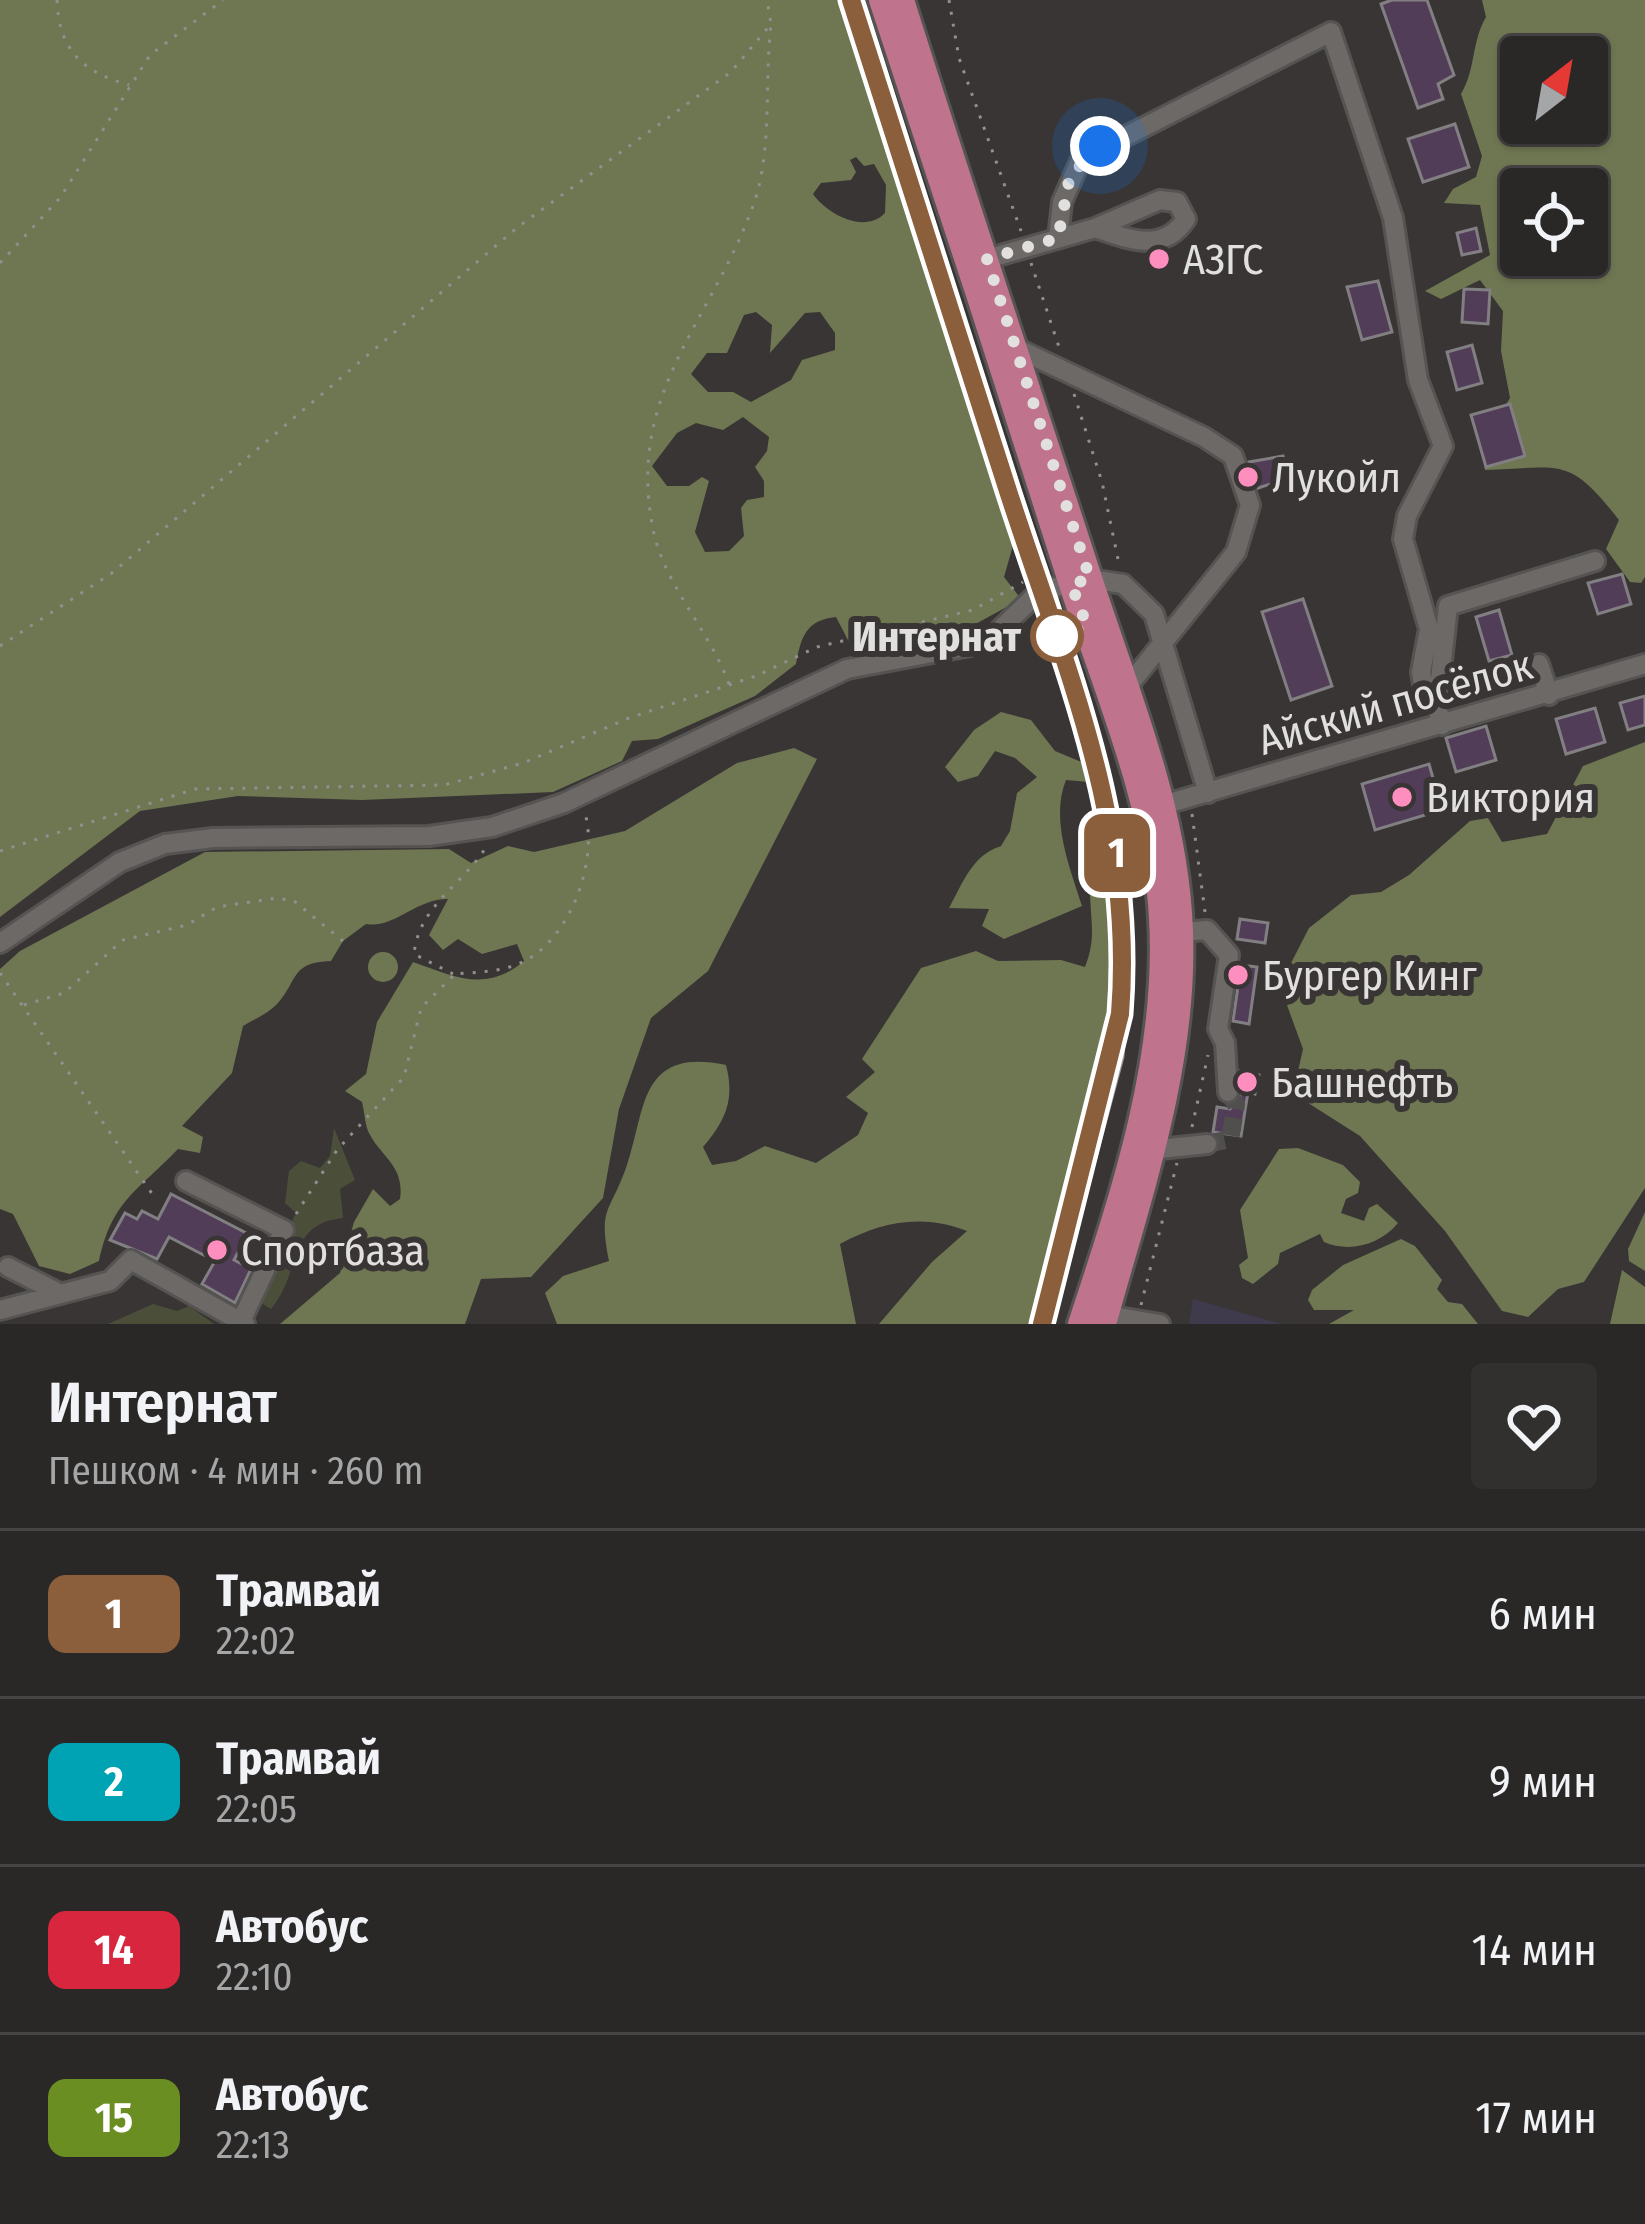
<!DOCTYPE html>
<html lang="ru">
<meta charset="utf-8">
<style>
body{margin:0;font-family:"Fira Sans Condensed",sans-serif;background:#32302f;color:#f1f3f6;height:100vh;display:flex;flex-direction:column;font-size:45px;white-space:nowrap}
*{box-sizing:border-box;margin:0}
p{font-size:39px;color:#a5a6a7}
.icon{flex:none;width:66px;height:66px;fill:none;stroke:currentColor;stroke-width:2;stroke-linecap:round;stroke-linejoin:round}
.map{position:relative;height:1324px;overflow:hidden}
.sheet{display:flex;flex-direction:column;background:#2a2827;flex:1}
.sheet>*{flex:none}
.badge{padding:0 24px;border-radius:18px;font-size:42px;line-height:78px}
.needle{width:78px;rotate:31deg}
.tools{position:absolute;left:1500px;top:36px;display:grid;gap:24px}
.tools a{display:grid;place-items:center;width:108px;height:108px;border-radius:12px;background:#2a2827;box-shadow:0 3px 9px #0004,0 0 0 3px #464444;font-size:60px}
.you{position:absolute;width:60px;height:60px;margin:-30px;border:9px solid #fff;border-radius:50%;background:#1a73e8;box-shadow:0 0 0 18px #1a73e833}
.map>.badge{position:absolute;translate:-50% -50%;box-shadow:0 0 0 6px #fff}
.round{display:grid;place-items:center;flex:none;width:126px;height:126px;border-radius:12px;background:#32302f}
.summary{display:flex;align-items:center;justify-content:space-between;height:204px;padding:0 48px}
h1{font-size:57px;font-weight:600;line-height:90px}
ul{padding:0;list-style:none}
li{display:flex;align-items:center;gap:36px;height:168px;padding:0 48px;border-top:3px solid #464444}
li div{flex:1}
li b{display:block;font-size:45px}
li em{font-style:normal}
li .badge{min-width:132px;font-weight:700;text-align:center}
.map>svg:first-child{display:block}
.commercial{fill:#3f3b4c}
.green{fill:#4b4f3a}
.forest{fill:#6f7652;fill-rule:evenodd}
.building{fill:#523d59;stroke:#817f82;stroke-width:3}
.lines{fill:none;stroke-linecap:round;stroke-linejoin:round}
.minor-tunnel{stroke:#514f4e;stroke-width:18;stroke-dasharray:18 9;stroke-linecap:butt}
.minor-casing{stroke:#555452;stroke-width:24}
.major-casing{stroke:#555452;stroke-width:30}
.path{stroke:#92908f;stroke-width:3;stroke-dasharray:3 9;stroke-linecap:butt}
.minor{stroke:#6c6967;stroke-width:18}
.major{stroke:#bf738c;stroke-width:24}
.tram{stroke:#979594;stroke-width:3}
.line-casing{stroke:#fff;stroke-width:27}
.line{stroke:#8b5e3c;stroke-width:18}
.walk{stroke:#e1e0df;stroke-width:12;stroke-dasharray:0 21.6}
.poi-dot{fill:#fd8ebe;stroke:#383534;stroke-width:4.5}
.stop-dot{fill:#fff;stroke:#8b5e3c;stroke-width:6}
.labels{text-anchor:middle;stroke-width:12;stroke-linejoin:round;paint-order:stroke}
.poi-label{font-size:42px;fill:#e1e0df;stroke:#383534;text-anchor:start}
.stop-label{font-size:42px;font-weight:bold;fill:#e1e0df;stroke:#383534;text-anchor:end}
.street-label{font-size:42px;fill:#e1e0df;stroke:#383534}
</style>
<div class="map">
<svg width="1645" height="1324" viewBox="0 0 1645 1324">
<rect width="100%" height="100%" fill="#383534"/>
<!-- commercial -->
<path class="commercial" d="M1193 1299 1282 1324H1189Z"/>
<!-- green -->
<path class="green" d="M334 1128 355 1180 340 1189 343 1218C287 1223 302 1272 271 1309L261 1303C265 1278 284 1263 290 1240 293 1228 289 1225 296 1213L285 1203 289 1171 301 1161 320 1168 330 1156Z
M153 1304 177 1311 189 1306 214 1324H108Z"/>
<!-- forest -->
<path class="forest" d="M0 0H844L1018 528 1004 577 1021 599 950 638 849 642 836 617C806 620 801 637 796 664L755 696 658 739 632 741 622 761 553 792 362 800 238 796 140 811 0 917ZM856 157 864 166 874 164 886 185 885 213C865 234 828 215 813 194L821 183 851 180 856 172 850 160ZM756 312 772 325 770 353 805 313 820 312 835 333V350L802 360 791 380 751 402 733 392H708L691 374 707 353H727L744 315ZM743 417 769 437 767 451 755 467 764 481V497L747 500 741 508 744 536 729 551 705 552 695 532 709 481 702 477 689 486H667L652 466 677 433 696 423 723 430Z
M1482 0H1645V577L1641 583 1630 582 1606 549 1619 520C1568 455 1562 468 1485 470L1481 444 1510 398 1501 351 1503 311 1480 280 1441 299 1425 291 1490 255 1480 205 1444 203 1453 189 1476 177 1482 156 1461 94C1476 69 1471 43 1486 17ZM1521 57H1587V123H1521ZM1521 189H1587V255H1521Z
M1001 712 1031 720 1055 751 1098 769 1108 790 1126 909 1121 978 1106 1069 1097 1102 1078 1134 1077 1182 1057 1212 1056 1247 1037 1324H879L932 1262 967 1231C922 1214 883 1221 840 1244L856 1324H557L545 1293 563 1276 609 1261C598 1206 610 1214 627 1165 646 1109 639 1047 726 1065 735 1099 726 1120 703 1147L712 1165 736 1161 765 1146 816 1163 858 1135 868 1113 846 1097 875 1072 862 1059 921 968 976 951 998 961 1061 960 1085 967C1096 938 1091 924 1090 894 1088 848 1103 834 1088 782L1066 780C1050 819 1070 868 1082 906L1004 939 982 926 989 909 949 908C963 883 972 855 1001 846L1010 831 1017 793 1037 777 1015 758 995 751 978 776 958 782 945 767 974 730Z
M1645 742V1188L1584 1282 1558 1289 1528 1317 1502 1311 1445 1231 1360 1136 1305 1101 1296 1080 1303 1049 1284 997 1289 967 1309 928 1351 895 1381 892 1409 875 1470 821 1488 818 1502 842 1547 834 1583 766Z
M794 748 817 759 708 971 651 1018 619 1109 603 1198 531 1277 481 1279 465 1324H280L340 1273 354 1222 373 1189 390 1206 400 1199C405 1165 380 1157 368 1131 365 1123 364 1110 362 1102L345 1091 366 1074 377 1022 413 962C455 977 486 993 524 961L517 944 482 954 458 939 443 950 429 935 448 899C415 899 394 929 366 924L343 941 331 961C291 962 298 980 278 1003 269 1013 255 1019 243 1026L232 1073 182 1126 203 1137 200 1153 178 1149C138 1191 112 1200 99 1261L70 1274 39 1266 13 1214 0 1209V969L20 951 205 852 449 849 471 863 508 846 534 852 625 831 737 763Z
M368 967a15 15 0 1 1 30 0a15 15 0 1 1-30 0Z
M1298 1148 1343 1165 1360 1182 1358 1193 1346 1199 1341 1213 1364 1221 1369 1208 1377 1204 1398 1223C1380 1245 1349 1253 1324 1242L1320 1234 1280 1253 1278 1264 1253 1284 1242 1278 1239 1265 1248 1258 1240 1210 1279 1149Z
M1645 1212V1271L1629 1261 1628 1249Z
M1401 1239 1415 1246 1442 1280 1437 1289 1448 1302 1462 1304 1478 1324H1329L1354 1310H1314L1308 1300 1312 1290 1343 1265Z
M1622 1270 1645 1287V1324H1610Z"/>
<!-- building -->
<path class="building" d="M1392 0H1427L1454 75 1438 84 1443 99 1418 108 1381 4Z
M1455 124 1469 167 1423 182 1408 139Z
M1476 228 1481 251 1462 255 1457 233Z
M1150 261a10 10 0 1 1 20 0a10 10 0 1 1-20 0Z
M1378 281 1392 332 1362 340 1347 287Z
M1464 289 1490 290 1488 324 1462 322Z
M1472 345 1482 383 1457 390 1447 352Z
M1510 404 1525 456 1486 467 1471 415Z
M1283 456 1289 478 1258 488 1249 462Z
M1622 574 1631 604 1598 614 1588 583Z
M1303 599 1332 686 1291 700 1262 612Z
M1499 610 1512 655 1489 661 1476 617Z
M1645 696V725L1628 730 1620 703Z
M1595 708 1605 742 1566 754 1556 719Z
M1486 726 1496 760 1456 772 1446 738Z
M1429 764 1442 810 1375 830 1362 784Z
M1240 919 1268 923 1265 943 1237 939Z
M1241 965 1257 967 1249 1024 1233 1021Z
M1240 1071 1259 1075 1255 1094 1248 1092 1241 1136 1213 1132 1217 1107 1230 1109 1240 1097Z
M171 1194 248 1234 234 1260 251 1269 235 1303 202 1284 215 1261 169 1237 157 1259 110 1240 125 1213 137 1219 142 1211 158 1219Z"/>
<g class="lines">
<!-- minor-tunnel -->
<path class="minor-tunnel" d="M1207 1144 1230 1139 1236 1105 1228 1092"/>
<defs>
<path id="minor" d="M1058 238 1062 202 1081 159 1331 32 1393 218 1418 380 1443 446 1407 516 1403 539 1429 629 1421 672 1425 696 1437 707 1442 725
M987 259 1095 228 1160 200 1177 202 1186 219C1163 254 1128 239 1095 228
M1016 348 1204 437 1233 456 1250 505 1236 552 1128 686
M1539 664 1549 695
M1437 707 1448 606 1595 561
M1163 805 1645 664
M1181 932 1207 930 1229 955 1218 1029 1225 1043 1228 1092
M0 943 120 862 165 844 213 838 429 836 492 827 564 803 847 669 986 643 1040 591 1090 579 1123 584 1154 614 1208 793
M1150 1150 1207 1144
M186 1181 284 1230 241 1321
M8 1267 57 1292
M0 1310 110 1281 131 1260 245 1324
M1107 1315 1160 1324"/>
<path id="major" d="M881 0C945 192 1008 385 1069 578 1104 688 1155 800 1161 918 1169 1057 1123 1194 1080 1324
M902 0C962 191 1026 381 1088 572 1126 690 1177 807 1181 932 1186 1065 1139 1198 1104 1324"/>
</defs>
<!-- minor casing -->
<use href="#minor" class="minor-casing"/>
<!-- major casing -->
<use href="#major" class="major-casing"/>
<!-- path -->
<path class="path" d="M57 0C59 50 82 72 129 85
M949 0 959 58 1021 231
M0 263 60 198 150 55 223 0
M1031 263 1060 350
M1074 394 1102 482 1119 564
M0 646 112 573 518 227 731 72 771 24 767 0
M729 684C710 631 664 585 653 529 626 393 710 324 753 206 773 150 764 84 771 25
M1192 814 1205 912
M0 851 195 789 444 785 523 763 629 718 756 676 817 647 973 610 1023 582
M0 973 155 1198
M453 974 414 954C419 905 463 885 486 847
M24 1005 64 993 123 940 187 925 217 907 277 898 294 901 343 941
M1192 1127 1208 1055
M296 1214 337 1150 404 1077 421 1008 455 974C479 972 508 972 530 958 572 932 598 860 585 813
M1141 1305 1177 1163"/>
<!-- minor -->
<use href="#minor" class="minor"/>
<!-- major -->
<use href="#major" class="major"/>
<!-- tram -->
<path class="tram" d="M860 0 1093 712 1126 844 1132 940 1123 1057 1051 1324"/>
</g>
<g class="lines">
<defs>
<path id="line" d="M851 0C904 165 956 330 1009 494 1066 669 1135 826 1120 1014L1042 1324"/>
</defs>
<!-- line casing -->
<use href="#line" class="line-casing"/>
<!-- line -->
<use href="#line" class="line"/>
<!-- walk -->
<path class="walk" d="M1057 636 1087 626 1071 584 1090 579 987 259 1058 238 1070 176 1100 146"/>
</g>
<!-- markers -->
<g class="poi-dot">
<circle cx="1159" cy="259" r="12"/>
<circle cx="1248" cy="477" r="12"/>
<circle cx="1402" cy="797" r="12"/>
<circle cx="1238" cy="975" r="12"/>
<circle cx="1247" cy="1082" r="12"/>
<circle cx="217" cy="1250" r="12"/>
</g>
<circle class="stop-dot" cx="1057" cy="636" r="24"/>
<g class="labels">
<!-- poi labels -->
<g class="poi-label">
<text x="1183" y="274">АЗГС</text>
<text x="1272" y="492">Лукойл</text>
<text x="1426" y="812">Виктория</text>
<text x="1262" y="990">Бургер Кинг</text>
<text x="1271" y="1097">Башнефть</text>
<text x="241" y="1265">Спортбаза</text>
</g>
<!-- stop labels -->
<g class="stop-label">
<text x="1021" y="651">Интернат</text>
</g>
<!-- street labels -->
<g class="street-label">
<text transform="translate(1395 702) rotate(-16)" y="15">Айский посёлок</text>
</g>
</g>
</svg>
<div class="tools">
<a><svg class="needle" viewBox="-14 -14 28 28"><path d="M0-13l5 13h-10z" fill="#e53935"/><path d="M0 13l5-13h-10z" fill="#a5a6a7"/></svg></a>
<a><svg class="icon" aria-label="locate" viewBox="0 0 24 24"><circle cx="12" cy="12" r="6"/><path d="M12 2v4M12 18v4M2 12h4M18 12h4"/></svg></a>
</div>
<div class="you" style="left:1100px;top:146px"></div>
<b class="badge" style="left:1117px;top:853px;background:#8b5e3c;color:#fff">1</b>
</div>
<section class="sheet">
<div class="summary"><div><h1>Интернат</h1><p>Пешком · 4 мин · 260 m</p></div><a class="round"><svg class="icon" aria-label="heart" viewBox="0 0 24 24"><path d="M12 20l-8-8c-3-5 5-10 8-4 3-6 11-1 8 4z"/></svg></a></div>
<ul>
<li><span class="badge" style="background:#8b5e3c;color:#fff">1</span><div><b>Трамвай</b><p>22:02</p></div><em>6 мин</em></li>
<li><span class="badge" style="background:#00a3b4;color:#fff">2</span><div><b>Трамвай</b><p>22:05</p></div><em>9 мин</em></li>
<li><span class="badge" style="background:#d7263d;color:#fff">14</span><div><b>Автобус</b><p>22:10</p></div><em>14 мин</em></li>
<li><span class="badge" style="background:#6b8e23;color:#fff">15</span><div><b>Автобус</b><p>22:13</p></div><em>17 мин</em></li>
</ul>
</section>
